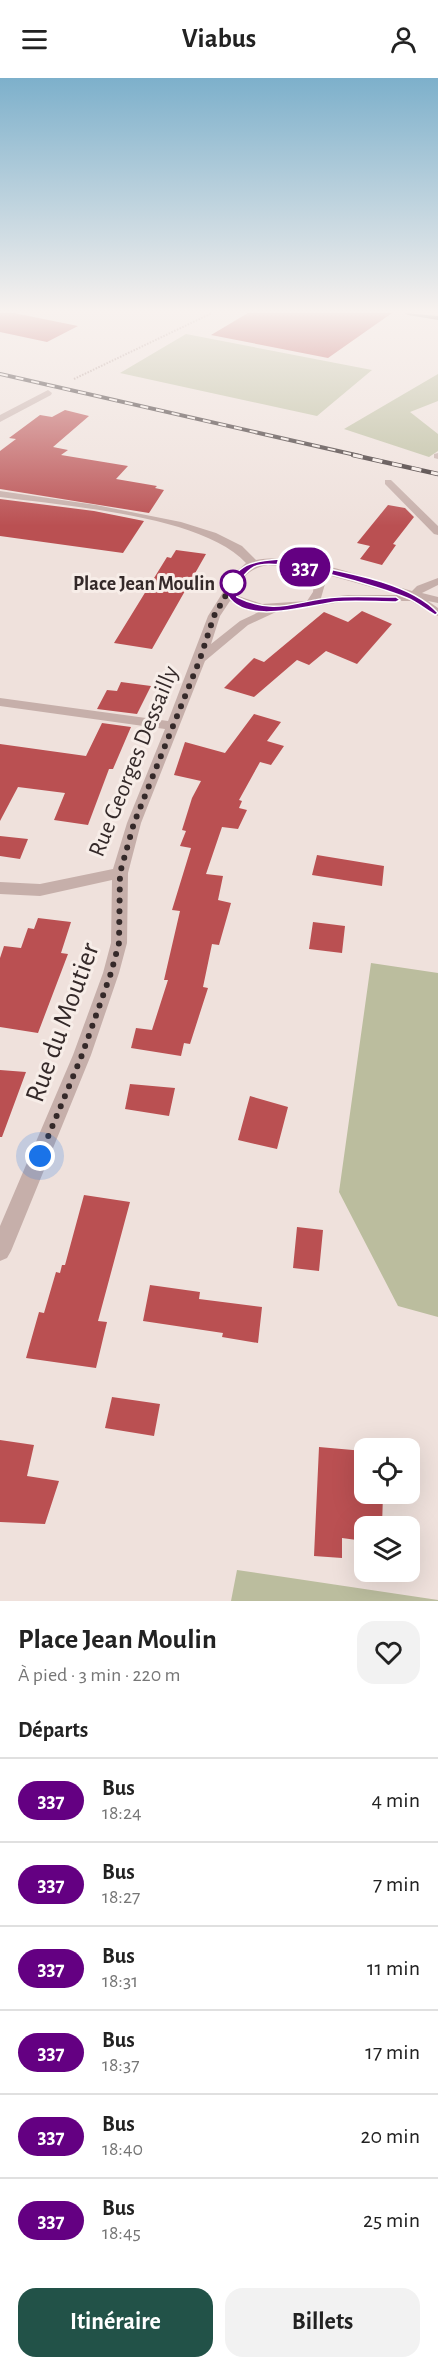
<!DOCTYPE html>
<html lang="fr">
<meta charset="utf-8">
<style>
body{margin:0;font-family:"Alegreya Sans",sans-serif;background:#f2f2f2;color:#222;height:100vh;display:flex;flex-direction:column;font-size:22px;white-space:nowrap}
*{box-sizing:border-box;margin:0}
p{font-size:20px;color:#767676}
.icon{flex:none;width:33px;height:33px;fill:none;stroke:currentColor;stroke-width:2;stroke-linecap:round;stroke-linejoin:round}
.map{position:relative;height:1523px;overflow:hidden}
.sheet{display:flex;flex-direction:column;background:#fff;flex:1}
.sheet>*{flex:none}
.badge{padding:0 12px;border-radius:20px;font-size:21px;line-height:39px}
.controls{position:absolute;left:354px;top:1360px;display:grid;gap:12px}
.controls a{display:grid;place-items:center;width:66px;height:66px;border-radius:12px;background:#fff;box-shadow:0 6px 24px #0002;font-size:30px}
.you{position:absolute;width:30px;height:30px;margin:-15px;border:4px solid #fff;border-radius:50%;background:#1a73e8;box-shadow:0 0 0 9px #1a73e833}
.map>.badge{position:absolute;translate:-50% -50%;box-shadow:0 0 0 3px #fff}
h2{padding:0 18px;font-size:22px;line-height:54px}
.round{display:grid;place-items:center;flex:none;width:63px;height:63px;border-radius:18px;background:#f2f2f2}
.head{display:flex;align-items:center;justify-content:space-between;height:102px;padding:0 18px}
h1{font-size:28px;font-weight:700;line-height:45px}
.primary-button{display:flex;gap:12px;margin-top:auto;padding:12px 18px}
.primary-button a{flex:1;height:69px;border-radius:18px;background:#225248;color:#fff;font-size:24px;font-weight:700;line-height:69px;text-align:center}
.primary-button a+a{background:#f2f2f2;color:#222}
ul{padding:0;list-style:none}
li{display:flex;align-items:center;gap:18px;height:84px;padding:0 18px;border-top:2px solid #e0e0e0}
li div{flex:1}
li b{display:block;font-size:22px}
li em{font-style:normal}
li .badge{min-width:66px;font-weight:700;text-align:center}
header{display:flex;justify-content:space-between;align-items:center;height:78px;padding:0 18px;background:#fff;font-size:27px;font-weight:700}
.map>svg:first-child{display:block}
.green{fill:#bbbd9e}
.building{fill:#ba5052}
.lines{fill:none;stroke-linecap:round;stroke-linejoin:round}
.path{stroke:#b29994;stroke-width:2;stroke-dasharray:1.5 1.5;stroke-linecap:butt}
.minor{fill:#c6afaa;fill-rule:evenodd}
.major{fill:#755d5b;fill-rule:evenodd}
.rail-far1-casing{stroke:#342929;stroke-width:4}
.rail-casing{stroke:#342929;stroke-width:4.5}
.rail-far1{stroke:#f7ede8;stroke-width:2;stroke-dasharray:8;stroke-linecap:butt}
.rail{stroke:#f7ede8;stroke-width:3;stroke-dasharray:10;stroke-linecap:butt}
.line{fill:#640082;stroke:#fff;stroke-width:1.5}
.walk{stroke:#342929;stroke-width:6;stroke-dasharray:0 10.8}
.stop-dot{fill:#fff;stroke:#640082;stroke-width:3}
.labels{text-anchor:middle;stroke-width:6;stroke-linejoin:round;paint-order:stroke}
.far-stop-label{font-size:20px;font-weight:bold;fill:#342929;stroke:#f7ede8;text-anchor:end}
.street-label{font-size:24px;fill:#342929;stroke:#f7ede8}
.near-street-label{font-size:28px;fill:#342929;stroke:#f7ede8}
</style>
<header><svg class="icon" aria-label="menu" viewBox="0 0 24 24"><path d="M4 6h16M4 12h16M4 18h16"/></svg>Viabus<svg class="icon" aria-label="person" viewBox="0 0 24 24"><circle cx="12" cy="8" r="4"/><path d="M4 21q1-7 8-7t8 7"/></svg></header>
<div class="map">
<svg width="438" height="1523" viewBox="0 0 438 1523">
<rect width="100%" height="100%" fill="#efe1dc"/>
<!-- green -->
<path class="green" d="M186 256 372 292 317 338 120 295Z
M438 296V323L410 334 438 356V373L429 379 344 351Z
M371 885 438 895V1239L398 1228 339 1114Z
M237 1492 438 1522V1523H231Z"/>
<!-- building -->
<path class="building" d="M0 235H14L78 248 47 264 0 254Z
M248 235H392L328 280 211 257Z
M65 332 89 338 53 369 68 372 61 377 128 388 116 401 157 408 155 410 164 412 149 435 0 411V373L16 361 9 360 40 337 52 339Z
M0 421 94 433 144 443 123 475 0 458Z
M388 427 405 430 414 439 393 466 396 467 382 487 360 481 370 468 357 465Z
M176 472 206 476 152 571 114 565 167 479 171 480Z
M362 533 392 546 357 586 326 573 309 587 297 582 254 619 224 610 254 580 264 584 324 534 348 544Z
M121 604 151 608 137 636 97 631 107 612 117 613Z
M254 636 281 644 267 663 284 668 271 687 260 684 239 722 242 723 239 730 247 732 238 751 222 749 206 796 223 798 218 822 231 825 219 867 212 866 203 909 208 910 190 966 184 965 181 978 131 970 136 950 152 952 168 902H164L180 833 172 832 191 770 180 768 186 753 182 752 192 720 201 703 174 697 185 664 225 675Z
M102 645 131 649 113 691H109L88 747 54 742 65 715 18 709 0 743V666L86 678Z
M0 758 28 761 20 781 0 778Z
M317 777 384 788 382 808 312 797Z
M38 840 71 844 61 875 68 876 38 955 0 949V880L4 868 21 870 28 850 34 851Z
M313 844 345 848 342 875 309 871Z
M0 992 26 994 2 1059H0Z
M130 1006 175 1010 169 1038 125 1031Z
M250 1018 288 1029 277 1071 238 1062Z
M84 1117 130 1124 98 1243 107 1244 96 1290 26 1280 39 1234 44 1235 56 1194 60 1195 62 1187H65Z
M297 1149 323 1152 319 1193 293 1190Z
M150 1207 200 1214 199 1221 262 1229 258 1265 222 1259 223 1255 143 1243Z
M112 1319 160 1326 154 1358 105 1350Z
M0 1362 34 1367 27 1398 59 1403 45 1446 0 1444Z
M319 1369 364 1373V1416H383L382 1449H364V1463L342 1460V1480L314 1478Z"/>
<g class="lines">
<!-- path -->
<path class="path" d="M74 301 212 235"/>
<!-- minor -->
<path class="minor" d="M48 312 52 315 51 317 0 344V337Z
M438 375V381L434 380V376Z
M385 402H391L438 448V457L434 456 385 406Z
M0 413 96 427 181 444 216 455 242 468 256 482C303 474 366 501 412 513L417 508 438 500V507L422 515 438 519V525L428 523 438 530V538L411 523H348L276 534 248 547 205 583 141 745 128 795 127 865 119 895 91 977 11 1173 7 1180 0 1183V1148L73 977 103 895 111 865 112 802 40 818 0 816V804L40 806 113 791 127 745 165 651 0 628V620L168 643 208 538 235 495 246 485C202 437 64 428 0 419ZM268 487 302 491 314 506 313 514 307 523 262 526 238 518 236 514C242 498 251 490 268 487ZM317 494 400 517H348L321 520 325 506ZM230 523 261 533 240 543 211 566 220 538Z"/>
<!-- major -->
<path class="major" d="M404 235 438 238V242L408 237Z"/>
<defs>
<path id="rail-far1" d="M0 296 360 378"/>
<path id="rail" d="M353 377 438 396"/>
</defs>
<!-- rail-far1 casing -->
<use href="#rail-far1" class="rail-far1-casing"/>
<!-- rail casing -->
<use href="#rail" class="rail-casing"/>
<!-- rail-far1 -->
<use href="#rail-far1" class="rail-far1"/>
<!-- rail -->
<use href="#rail" class="rail"/>
</g>
<!-- sky -->
<linearGradient id="sky" x2="0" y2="1"><stop stop-color="#7db0cb"/><stop offset="0.52" stop-color="#f8f2ef"/><stop offset="1" stop-color="#f8f2ef" stop-opacity="0"/></linearGradient>
<rect width="438" height="448" fill="url(#sky)"/>
<!-- line -->
<path class="line" d="M279 481C328 492 406 500 438 535L435 537C426 532 417 524 407 520 383 510 275 477 254 489 245 494 238 505 235 514L237 519C278 539 298 521 338 519 357 518 377 519 396 519L400 522 396 524C376 524 354 522 335 524 306 528 241 549 226 514 236 485 253 483 279 481Z"/>
<g class="lines">
<!-- walk -->
<path class="walk" d="M40 1078 82 977 111 895 119 865 120 795 134 745 200 581 214 538 233 505"/>
</g>
<!-- markers -->
<circle class="stop-dot" cx="233" cy="505" r="12"/>
<g class="labels">
<!-- far-stop labels -->
<g class="far-stop-label">
<text x="215" y="512">Place Jean Moulin</text>
</g>
<!-- street labels -->
<g class="street-label">
<text transform="translate(133 683) rotate(-68)" y="8">Rue Georges Dessailly</text>
</g>
<!-- near-street labels -->
<g class="near-street-label">
<text transform="translate(61 944) rotate(-70)" y="10">Rue du Moutier</text>
</g>
</g>
</svg>
<div class="controls">
<a><svg class="icon" aria-label="locate" viewBox="0 0 24 24"><circle cx="12" cy="12" r="6"/><path d="M12 2v4M12 18v4M2 12h4M18 12h4"/></svg></a>
<a><svg class="icon" aria-label="layers" viewBox="0 0 24 24"><path d="M12 4l9 5-9 5-9-5zM3 14l9 5 9-5"/></svg></a>
</div>
<div class="you" style="left:40px;top:1078px"></div>
<b class="badge" style="left:305px;top:489px;background:#640082;color:#fff">337</b>
</div>
<section class="sheet">
<div class="head"><div><h1>Place Jean Moulin</h1><p>À pied · 3 min · 220 m</p></div><a class="round"><svg class="icon" aria-label="heart" viewBox="0 0 24 24"><path d="M12 20l-8-8c-3-5 5-10 8-4 3-6 11-1 8 4z"/></svg></a></div>
<h2>Départs</h2>
<ul>
<li><span class="badge" style="background:#640082;color:#fff">337</span><div><b>Bus</b><p>18:24</p></div><em>4 min</em></li>
<li><span class="badge" style="background:#640082;color:#fff">337</span><div><b>Bus</b><p>18:27</p></div><em>7 min</em></li>
<li><span class="badge" style="background:#640082;color:#fff">337</span><div><b>Bus</b><p>18:31</p></div><em>11 min</em></li>
<li><span class="badge" style="background:#640082;color:#fff">337</span><div><b>Bus</b><p>18:37</p></div><em>17 min</em></li>
<li><span class="badge" style="background:#640082;color:#fff">337</span><div><b>Bus</b><p>18:40</p></div><em>20 min</em></li>
<li><span class="badge" style="background:#640082;color:#fff">337</span><div><b>Bus</b><p>18:45</p></div><em>25 min</em></li>
</ul>
<div class="primary-button"><a>Itinéraire</a><a>Billets</a></div>
</section>
